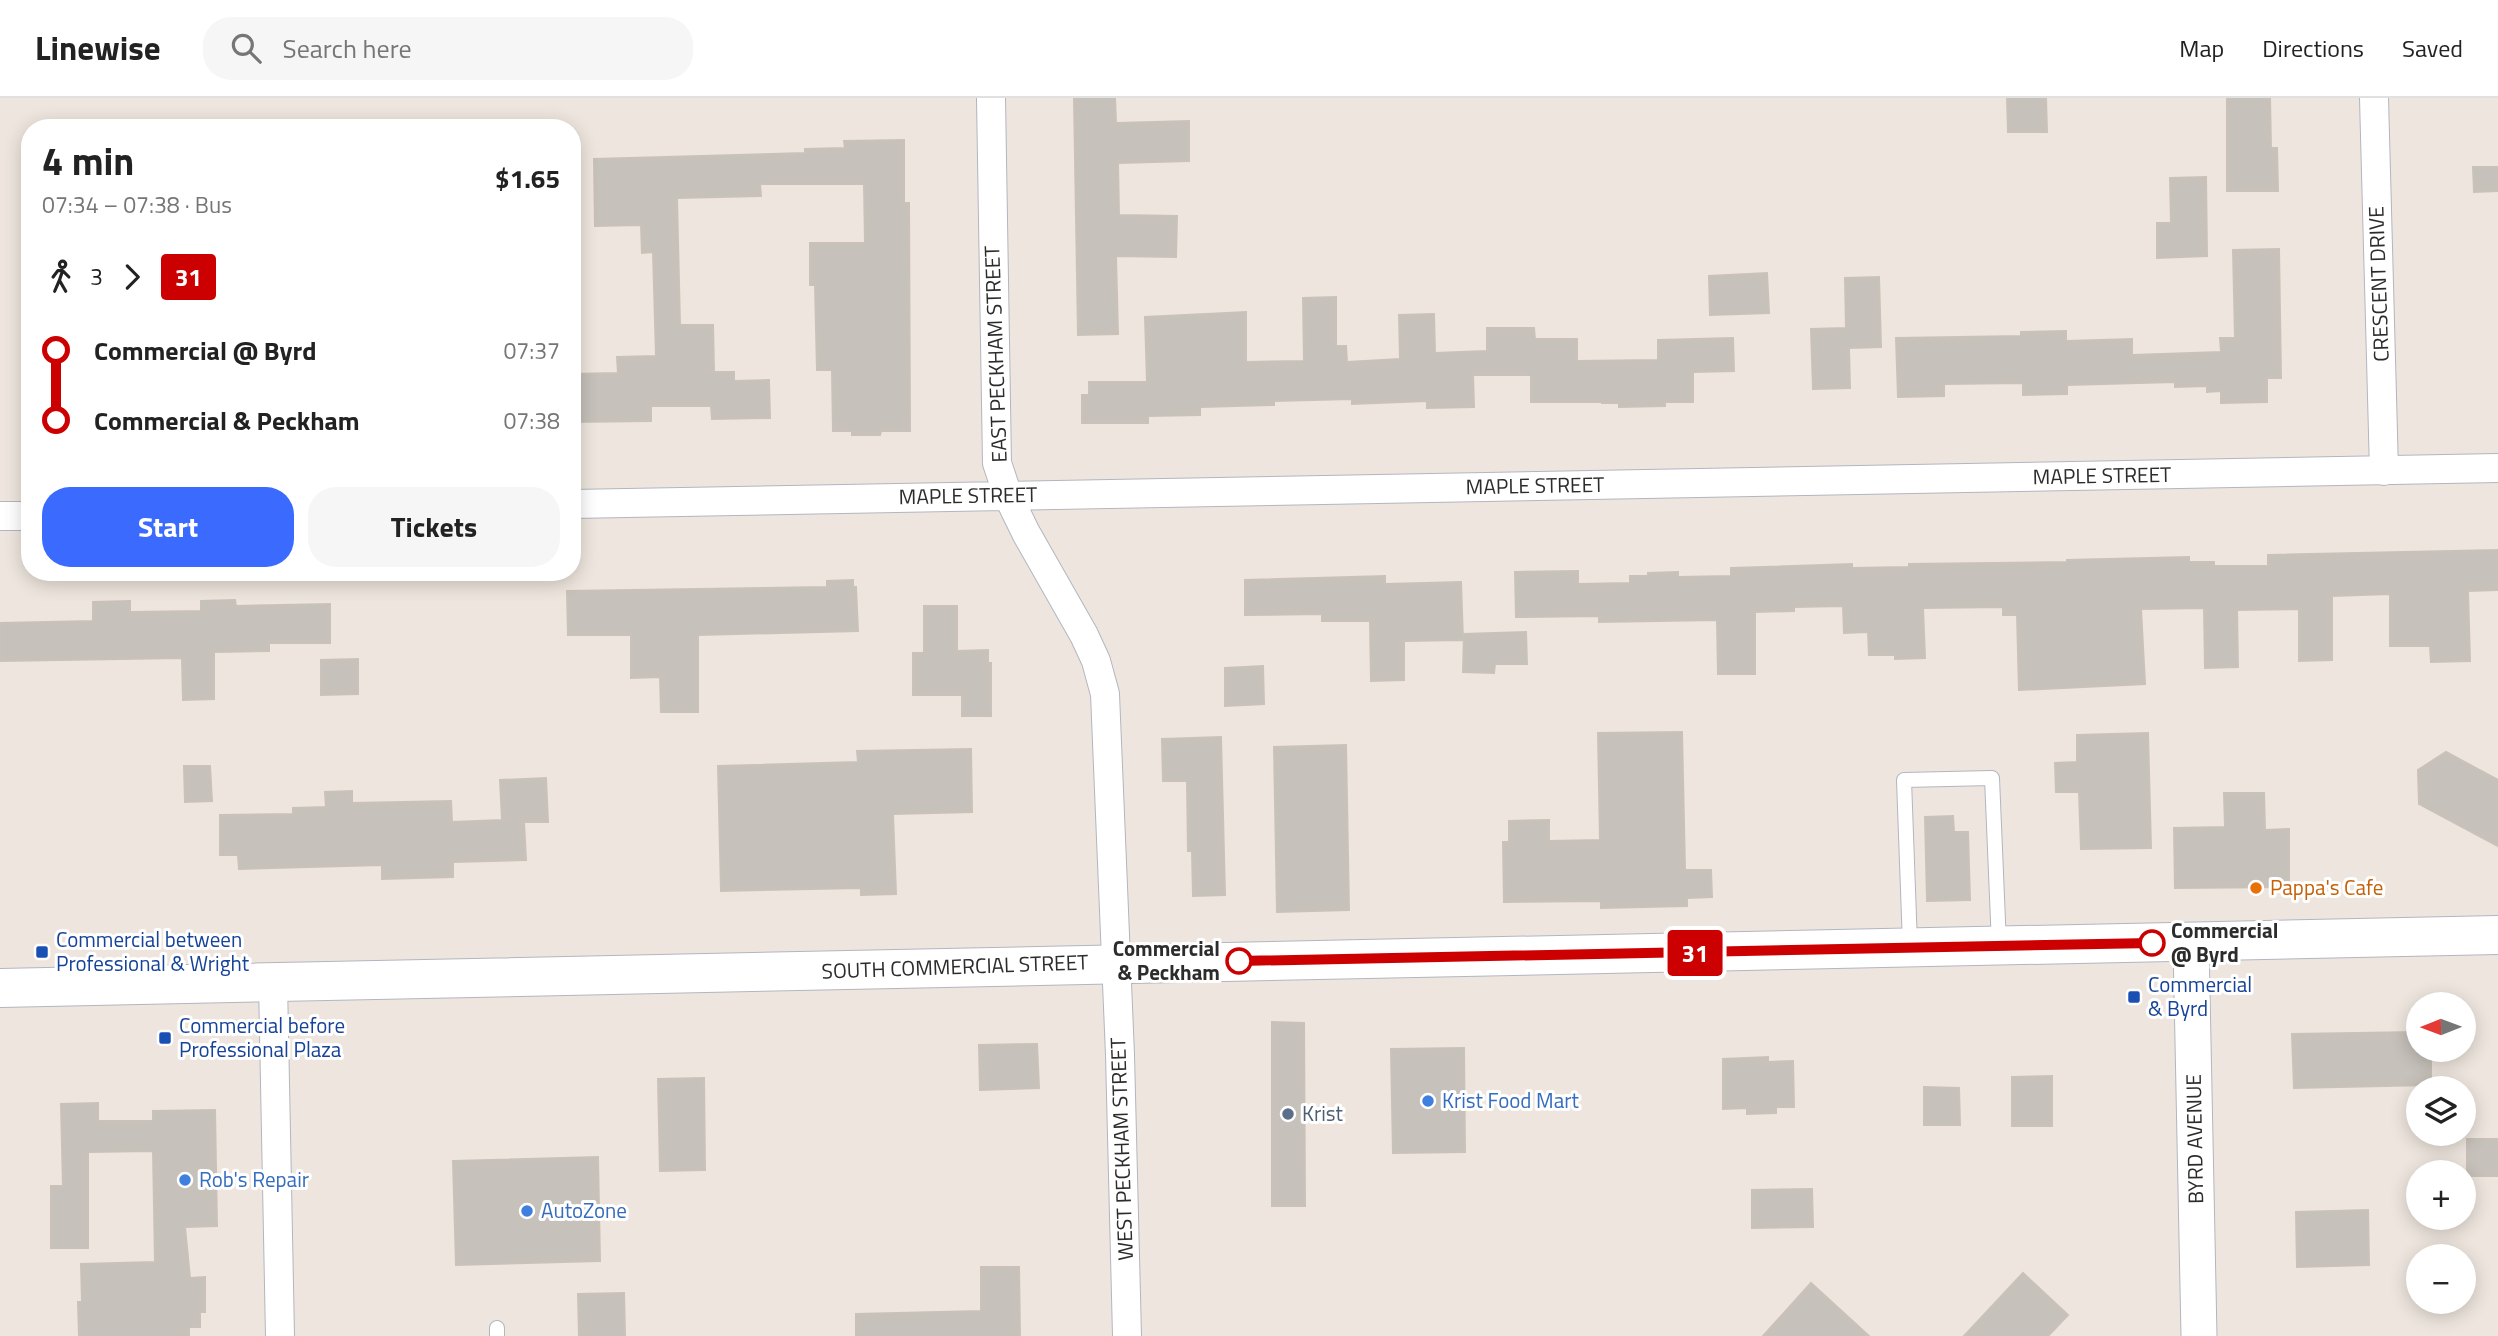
<!DOCTYPE html>
<meta charset="utf-8">
<style>
body{margin:0;font-family:"Titillium Web",sans-serif;background:#f6f6f6;color:#222;height:100vh;display:flex;flex-direction:column;font-size:26px;white-space:nowrap}
*{box-sizing:border-box;margin:0}
p{font-size:23px;color:#767676}
.icon{flex:none;width:38px;height:38px;fill:none;stroke:currentColor;stroke-width:2;stroke-linecap:round;stroke-linejoin:round}
.map{position:relative;flex:1;overflow:hidden}
.details{position:absolute;left:21px;top:21px;width:560px;height:462px;display:flex;flex-direction:column;background:#fff;border-radius:28px;box-shadow:0 4px 18px #0003}
.details>*{flex:none}
.badge{padding:0 14px;border-radius:5px;font-size:24px;line-height:46px}
.needle{width:46px;rotate:269deg}
.controls{position:absolute;left:2406px;top:894px;display:grid;gap:14px}
.controls a{display:grid;place-items:center;width:70px;height:70px;border-radius:50%;background:#fff;box-shadow:0 4px 18px #0003;font-size:35px}
.map>.badge{position:absolute;translate:-50% -50%;box-shadow:0 0 0 4px #fff}
.legs{display:flex;align-items:center;gap:10px;height:77px;padding:0 21px;font-size:23px}
.legs p{margin-inline-start:auto}
.summary{display:flex;align-items:center;justify-content:space-between;height:119px;padding:0 21px}
h1{font-size:38px;font-weight:700;line-height:52px}
.cta{display:flex;gap:14px;margin-top:auto;padding:14px 21px}
.cta a{flex:1;height:80px;border-radius:28px;background:#3b6bfe;color:#fff;font-size:28px;font-weight:700;line-height:80px;text-align:center}
.cta a+a{background:#f6f6f6;color:#222}
ul{padding:0 21px;list-style:none}
li{display:flex;align-items:center;gap:24px;height:70px;font-size:26px}
li i{display:grid;place-items:center;width:10px;height:100%;margin:0 9px;background:currentColor}
li i::after{content:'';width:18px;height:18px;margin:-9px;border:5px solid;border-radius:50%;background:#fff}
li p{margin-inline-start:auto}
li:first-child i{background:linear-gradient(#0000 50%,currentColor 0)}
li:last-child i{background:linear-gradient(currentColor 50%,#0000 0)}
header{display:flex;align-items:center;gap:42px;box-sizing:border-box;height:98px;padding:0 35px;background:#fff;border-bottom:2px solid #e0e0e0}
header strong{font-size:33px}
nav{display:flex;gap:38px;margin-inline-start:auto;font-size:24px}
.search{width:490px;height:63px;background:#f6f6f6;display:flex;align-items:center;gap:18px;box-sizing:border-box;padding:0 24px;border-radius:28px;color:#767676;font-size:26px}
.map>svg:first-child{display:block}
.building{fill:#c6c1ba;stroke:#cac2b8;stroke-width:2}
.lines{fill:none;stroke-linecap:round;stroke-linejoin:round}
.service-casing{stroke:#b2b6c0;stroke-width:16}
.minor-casing{stroke:#b2b6c0;stroke-width:30}
.tertiary-casing{stroke:#b2b6c0;stroke-width:37}
.secondary-casing{stroke:#b2b6c0;stroke-width:40}
.service{stroke:#fff;stroke-width:14}
.minor{stroke:#fff;stroke-width:28}
.tertiary{stroke:#fff;stroke-width:35}
.secondary{stroke:#fff;stroke-width:38}
.line-1-casing{stroke:#fff;stroke-width:16}
.line-1{stroke:#c00;stroke-width:10}
.food-dot{fill:#e8710a;stroke:#fff;stroke-width:2.5}
.stop-1-dot{fill:#fff;stroke:#c00;stroke-width:3.5}
.transit-dot{fill:#1a4fb4;stroke:#fff;stroke-width:2.5}
.shop-dot{fill:#3f7fe0;stroke:#fff;stroke-width:2.5}
.service-dot{fill:#5c6f8a;stroke:#fff;stroke-width:2.5}
.labels{text-anchor:middle;stroke-width:6;stroke-linejoin:round;paint-order:stroke}
.street-label{font-size:21px;fill:#2c2c2c;stroke:#fff}
.food-label{font-size:21px;fill:#c56008;stroke:#fff;text-anchor:start}
.stop-label{font-size:21px;font-weight:bold;fill:#2c2c2c;stroke:#fff;text-anchor:start}
.transit-label{font-size:21px;fill:#164399;stroke:#fff;text-anchor:start}
.shop-label{font-size:21px;fill:#366cbe;stroke:#fff;text-anchor:start}
.service-label{font-size:21px;fill:#4e5e75;stroke:#fff;text-anchor:start}
</style>
<header>
<strong>Linewise</strong>
<div class="search"><svg class="icon" aria-label="search" viewBox="0 0 24 24"><circle cx="10" cy="10" r="6"/><path d="M15 15l6 6"/></svg>Search here</div>
<nav><a>Map</a><a>Directions</a><a>Saved</a></nav>
</header>
<div class="map">
<svg width="2498" height="1238" viewBox="0 0 2498 1238">
<rect width="100%" height="100%" fill="#eee6de"/>
<!-- building -->
<path class="building" d="M1074 0H1115L1116 25 1189 23V63L1118 65 1119 117 1177 118 1176 159 1116 158 1118 236 1078 237Z
M2007 0H2046L2047 34H2008Z
M2227 0H2270L2271 50H2277L2278 93H2227Z
M904 42V105H909L910 333H881L880 337H852V333H833L832 272H817L815 187H810V145H865L864 86H760L761 98 677 100 680 227H713L714 274H734V283L769 282 770 320 712 321 711 308H651V323L572 324V276L618 275 617 259 656 258 653 154 642 155 641 127 595 128 594 61 805 55V51L845 50 844 43Z
M2473 69H2498V93L2474 94Z
M2206 79 2207 158 2157 160V125H2171L2170 80Z
M2279 151 2281 280H2267V304L2221 305V293L2207 294V288L2175 289V284L2067 287V296L2023 297V285L1944 286V298L1898 299 1896 240 2021 238V234L2066 233V243L2132 241V257L2221 254 2220 240H2235L2233 152Z
M1767 175 1769 215 1710 217 1709 178Z
M1879 179 1881 249 1849 250 1850 290 1813 291 1811 231 1846 230 1845 180Z
M1336 199V248H1346L1347 264 1400 261 1399 217 1434 216 1435 255 1487 253V230H1534L1535 241H1577V263L1658 262V242L1733 240 1734 273 1693 274V304H1665V308L1619 309V305H1602V304H1531V277H1473L1474 309 1427 310V303L1352 306V301L1274 303V307L1200 309V317L1148 318V325H1082V297H1089V284H1147L1145 219 1246 214V264L1304 263 1303 200Z
M2498 452V492L2468 493 2470 563 2431 564 2430 548H2390V496L2332 498V562L2299 563V511L2237 512 2238 569 2205 570 2204 510 2141 511 2145 586 2019 592 2017 517H2003V509L1923 510 1925 560 1895 561V557H1869L1868 534 1844 535 1843 508 1794 509V513L1755 514V576H1718L1717 522 1599 524V518L1516 519 1515 474 1578 473V486L1630 485V478H1648V475L1678 474V479L1731 478V470L1852 466V470L1909 469V466L2067 464V462L2189 459V464H2214V468H2268V457Z
M1385 478V486L1461 484 1463 542 1404 543V582L1371 583 1370 523H1322V516L1245 517V482Z
M853 482V489H856L858 533 698 537V614H661L660 579 631 580V537H568L567 493 827 489V483Z
M235 502 236 508 330 506V545H269V553L214 554V601L183 602 182 560 0 563V525L93 523V504L130 503V514L201 513V503Z
M924 508H957V553L988 552V565H991V618H962V597H913V555H924Z
M1526 534 1527 566H1495L1494 575 1463 574 1464 536Z
M358 561V596L321 597V562Z
M1263 568 1264 606 1225 608V570Z
M1682 634 1685 772H1711L1712 799 1687 800V808L1601 810V803L1504 804 1503 744H1509V723L1549 722V743L1600 742 1598 635Z
M2148 635 2151 750 2081 751 2079 694H2056L2055 665 2077 664V637Z
M1221 639 1225 797 1193 798 1192 753H1188L1187 683H1163L1162 641Z
M1346 647 1349 812 1277 814 1274 649Z
M971 651 972 714 893 716 896 796 861 797V790L721 793 718 668 858 664 857 653Z
M2446 654 2498 682V748L2419 706 2418 672Z
M184 668H210L212 703 185 704Z
M546 680 548 724H524L526 762 453 764V779L382 781V767L239 771 238 757H220V717L293 716V710L326 709 325 694 352 693V705L451 703 452 724 502 722 500 682Z
M2224 695H2264L2265 732 2289 731V789L2175 790 2174 730 2225 729Z
M1953 718 1954 734H1968L1970 802 1927 803 1925 719Z
M1272 924 1304 925 1305 1108H1272Z
M2418 934V952H2431V987L2294 990 2292 936Z
M1037 946 1039 990 980 992 979 947Z
M1464 950 1465 1054 1393 1055 1391 951Z
M1768 959V964L1793 963 1794 1009H1776V1015L1747 1016V1010L1723 1011V961Z
M2052 978V1028H2012V979Z
M704 980 705 1072 660 1073 658 981Z
M1924 989 1959 990 1960 1027H1924Z
M98 1005V1023H153V1013L215 1012 217 1128 185 1129 190 1180 205 1179V1214H200V1229H189V1238H79L78 1204H82L81 1166 155 1164 153 1053 88 1054V1150H51V1088H63L61 1006Z
M2467 1041H2498V1078H2467Z
M598 1059 600 1163 456 1167 453 1063Z
M1812 1091 1813 1129 1752 1130V1092Z
M2368 1112 2369 1167 2297 1169 2296 1114Z
M981 1169H1019L1020 1238H856V1216L981 1213Z
M2023 1175 2068 1217 2048 1238H1964Z
M1811 1185 1869 1238H1763Z
M624 1195 625 1238H579L578 1196Z"/>
<g class="lines">
<defs>
<path id="service" d="M1910 847 1904 682 1992 680 1999 847
M497 1230V1238"/>
<path id="minor" d="M991 0 997 365 1008 398 1026 435 1084 537 1096 563 1105 596 1120 957 1127 1238
M2374 0 2384 373
M572 406 2498 370
M0 418H30
M273 884 280 1238"/>
<path id="tertiary" d="M2191 845 2199 1238"/>
<path id="secondary" d="M0 890 2498 837"/>
</defs>
<!-- service casing -->
<use href="#service" class="service-casing"/>
<!-- minor casing -->
<use href="#minor" class="minor-casing"/>
<!-- tertiary casing -->
<use href="#tertiary" class="tertiary-casing"/>
<!-- secondary casing -->
<use href="#secondary" class="secondary-casing"/>
<!-- service -->
<use href="#service" class="service"/>
<!-- minor -->
<use href="#minor" class="minor"/>
<!-- tertiary -->
<use href="#tertiary" class="tertiary"/>
<!-- secondary -->
<use href="#secondary" class="secondary"/>
</g>
<g class="lines">
<defs>
<path id="line-1" d="M1239 863 2152 845"/>
</defs>
<!-- line-1 casing -->
<use href="#line-1" class="line-1-casing"/>
<!-- line-1 -->
<use href="#line-1" class="line-1"/>
</g>
<!-- markers -->
<circle class="food-dot" cx="2256" cy="790" r="7"/>
<g class="stop-1-dot">
<circle cx="2152" cy="845" r="12"/>
<circle cx="1239" cy="863" r="12"/>
</g>
<g class="transit-dot">
<rect x="35" y="847" width="14" height="14" rx="3.5"/>
<rect x="2127" y="892" width="14" height="14" rx="3.5"/>
<rect x="158" y="933" width="14" height="14" rx="3.5"/>
</g>
<g class="shop-dot">
<circle cx="1428" cy="1003" r="7"/>
<circle cx="185" cy="1082" r="7"/>
<circle cx="527" cy="1113" r="7"/>
</g>
<circle class="service-dot" cx="1288" cy="1016" r="7"/>
<g class="labels">
<!-- street labels -->
<g class="street-label">
<text transform="translate(2379 186) rotate(-92)" y="7">CRESCENT DRIVE</text>
<text transform="translate(996 256) rotate(-92)" y="7">EAST PECKHAM STREET</text>
<text transform="translate(2102 378) rotate(-1)" y="7">MAPLE STREET</text>
<text transform="translate(1535 388) rotate(-1)" y="7">MAPLE STREET</text>
<text transform="translate(968 398) rotate(-1)" y="7">MAPLE STREET</text>
<text transform="translate(955 869) rotate(-2)" y="7">SOUTH COMMERCIAL STREET</text>
<text transform="translate(2195 1041) rotate(-91)" y="7">BYRD AVENUE</text>
<text transform="translate(1122 1051) rotate(-92)" y="7">WEST PECKHAM STREET</text>
</g>
<!-- food labels -->
<g class="food-label">
<text x="2270" y="797">Pappa's Cafe</text>
</g>
<!-- stop labels -->
<g class="stop-label">
<text x="2171" y="840">Commercial<tspan x="2171" dy="24">@ Byrd</tspan></text>
<text x="1220" y="858" text-anchor="end">Commercial<tspan x="1220" dy="24">&amp; Peckham</tspan></text>
</g>
<!-- transit labels -->
<g class="transit-label">
<text x="56" y="849">Commercial between<tspan x="56" dy="24">Professional &amp; Wright</tspan></text>
<text x="2148" y="894">Commercial<tspan x="2148" dy="24">&amp; Byrd</tspan></text>
<text x="179" y="935">Commercial before<tspan x="179" dy="24">Professional Plaza</tspan></text>
</g>
<!-- shop labels -->
<g class="shop-label">
<text x="1442" y="1010">Krist Food Mart</text>
<text x="199" y="1089">Rob's Repair</text>
<text x="541" y="1120">AutoZone</text>
</g>
<!-- service labels -->
<g class="service-label">
<text x="1302" y="1023">Krist</text>
</g>
</g>
</svg>
<div class="controls">
<a><svg class="needle" viewBox="-14 -14 28 28"><path d="M0-13l5 13h-10z" fill="#e53935"/><path d="M0 13l5-13h-10z" fill="#767676"/></svg></a>
<a><svg class="icon" aria-label="layers" viewBox="0 0 24 24"><path d="M12 4l9 5-9 5-9-5zM3 14l9 5 9-5"/></svg></a>
<a>+</a>
<a>−</a>
</div>
<b class="badge" style="left:1695px;top:855px;background:#c00;color:#fff">31</b>
<section class="details">
<div class="summary"><div><h1>4 min</h1><p>07:34 – 07:38 · Bus</p></div><b>$1.65</b></div>
<div class="legs"><svg class="icon" aria-label="walk" viewBox="0 0 24 24"><circle cx="13" cy="4" r="2"/><path d="M13 8l-2 6 4 7M11 14l-3 7M7 12l3-4h3l4 4"/></svg>3<svg class="icon" aria-label="forward" viewBox="0 0 24 24"><path d="M9 5l7 7-7 7"/></svg><b class="badge" style="background:#c00;color:#fff">31</b></div>
<ul>
<li><i style="color:#c00"></i><b>Commercial @ Byrd</b><p>07:37</p></li>
<li><i style="color:#c00"></i><b>Commercial &amp; Peckham</b><p>07:38</p></li>
</ul>
<div class="cta"><a>Start</a><a>Tickets</a></div>
</section>
</div>
